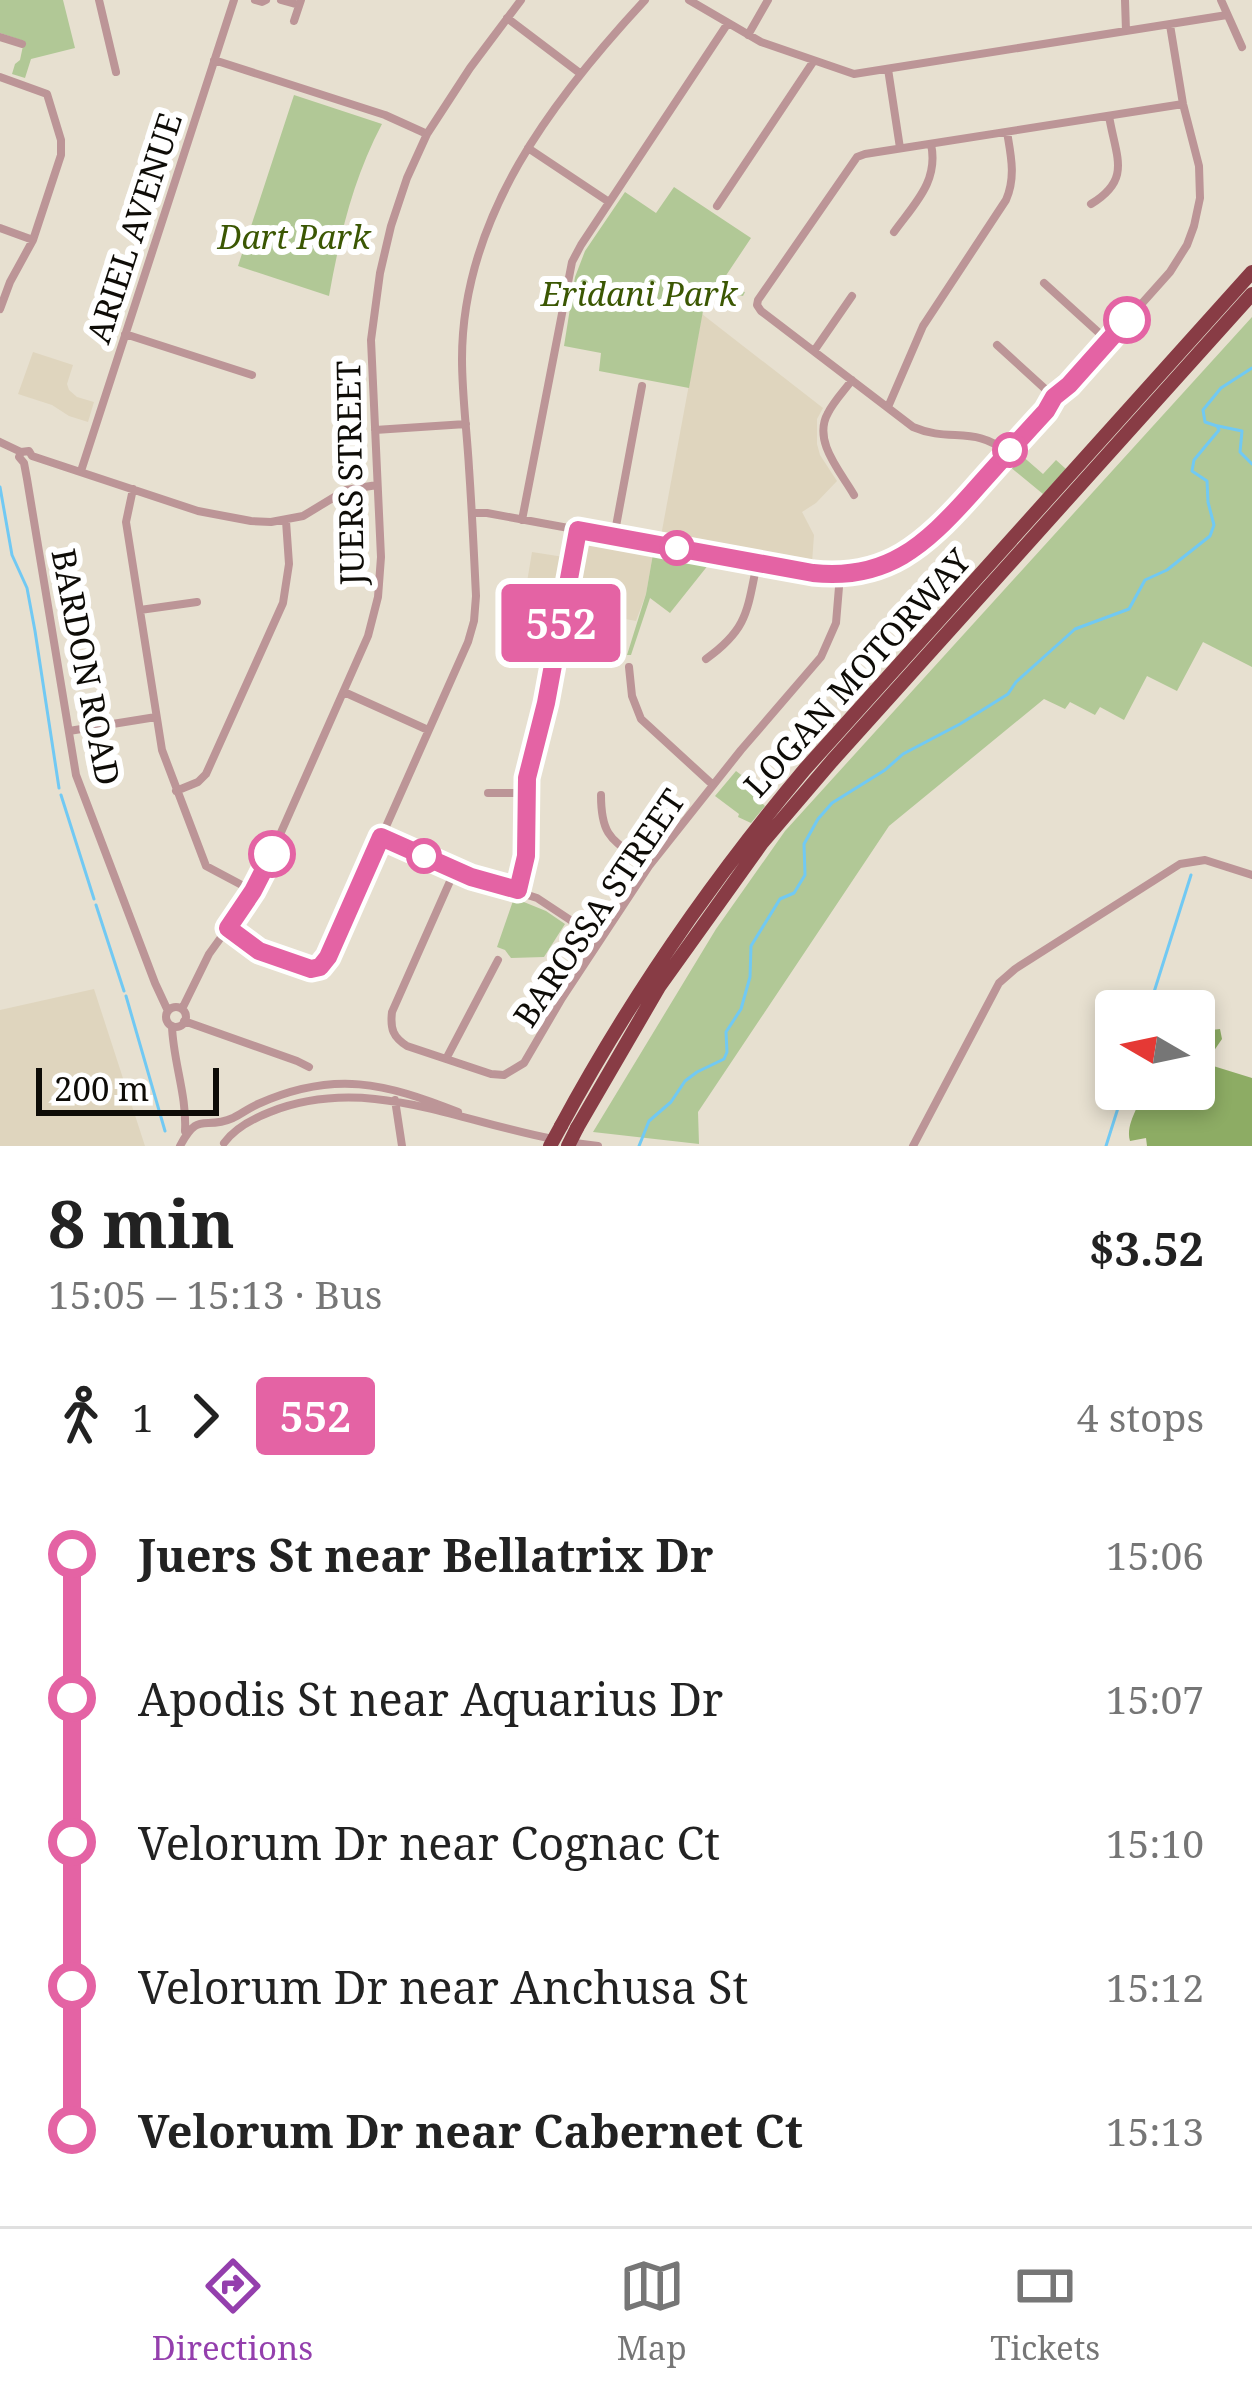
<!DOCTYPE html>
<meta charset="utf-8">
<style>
body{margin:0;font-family:"Noto Serif",serif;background:#f2f2f2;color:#222;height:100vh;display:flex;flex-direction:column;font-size:45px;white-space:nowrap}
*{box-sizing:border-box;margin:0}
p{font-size:39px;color:#767676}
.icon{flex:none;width:66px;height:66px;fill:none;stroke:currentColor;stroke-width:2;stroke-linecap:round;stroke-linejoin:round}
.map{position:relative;height:1146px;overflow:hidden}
.side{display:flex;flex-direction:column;background:#fff;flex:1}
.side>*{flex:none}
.badge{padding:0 24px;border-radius:9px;font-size:42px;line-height:78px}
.needle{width:78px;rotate:279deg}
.fabs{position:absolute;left:1095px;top:990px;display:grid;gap:24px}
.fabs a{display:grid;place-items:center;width:120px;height:120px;border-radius:12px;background:#fff;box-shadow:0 6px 18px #0003;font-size:60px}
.scale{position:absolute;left:36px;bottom:30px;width:183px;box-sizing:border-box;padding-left:12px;border:6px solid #0e0c07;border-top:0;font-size:33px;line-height:42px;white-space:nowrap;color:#0e0c07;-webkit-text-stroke:9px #fff;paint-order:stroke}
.map>.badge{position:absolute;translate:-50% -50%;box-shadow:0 0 0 6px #fff}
.legs{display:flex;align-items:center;gap:18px;height:132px;padding:0 48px;font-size:39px}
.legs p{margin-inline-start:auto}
.head{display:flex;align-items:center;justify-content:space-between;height:204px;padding:0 48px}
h1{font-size:66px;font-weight:700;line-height:90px}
ul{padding:0 48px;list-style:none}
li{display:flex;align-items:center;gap:42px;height:144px;font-size:45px}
li i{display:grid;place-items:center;width:18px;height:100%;margin:0 15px;background:currentColor}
li i::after{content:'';width:30px;height:30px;margin:-15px;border:9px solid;border-radius:50%;background:#fff}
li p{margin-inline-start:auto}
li:first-child i{background:linear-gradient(#0000 50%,currentColor 0)}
li:last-child i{background:linear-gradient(currentColor 50%,#0000 0)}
.tabs{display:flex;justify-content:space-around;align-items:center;height:168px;border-top:3px solid #e0e0e0;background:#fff;font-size:33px;color:#767676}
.tabs a{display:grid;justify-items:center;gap:6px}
.tabs .selected{color:#943fad}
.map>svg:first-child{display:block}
.built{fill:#dfd5be}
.green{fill:#b1c896}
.forest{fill:#8dac64}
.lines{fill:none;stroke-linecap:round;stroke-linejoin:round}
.stream{stroke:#71c9f3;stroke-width:3}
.minor{stroke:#bc9597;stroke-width:8}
.highway{stroke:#883c45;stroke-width:14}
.highway-bridge{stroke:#883c45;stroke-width:14}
.line-1-casing{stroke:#fff;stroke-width:27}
.line-1{stroke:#e463a4;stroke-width:18}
.stop-1-dot{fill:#fff;stroke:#e463a4;stroke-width:6}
.labels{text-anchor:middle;stroke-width:12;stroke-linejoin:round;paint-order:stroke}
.street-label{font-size:33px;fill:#0e0c07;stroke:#fff}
.park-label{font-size:33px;font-style:italic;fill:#3b5703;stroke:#fff}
</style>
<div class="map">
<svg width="1252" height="1146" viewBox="0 0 1252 1146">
<rect width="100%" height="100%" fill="#e7e0d0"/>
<!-- built -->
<path class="built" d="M702 314 823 408 817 419V444L820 455 837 481 816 503 802 512 814 535 812 563 661 536Z
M33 352 73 365 67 384 69 390 77 397 94 402 88 422 69 416 52 405 18 394Z
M590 542 653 554 646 594 636 621 572 609 584 546Z
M532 552 564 557 555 606 524 600Z
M94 989 145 1146H0V1010Z"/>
<!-- green -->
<path class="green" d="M0 0H63L75 48 31 59 25 78 12 74 15 64 20 60 24 41 0 33Z
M294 95 382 124C353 179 340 235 329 296L238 266Z
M674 187 751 238 719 286 745 292 743 296 716 291 703 311 689 388 599 371 601 353 564 346 575 277 585 251 625 192 656 213Z
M1252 317V667L1203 642 1177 691 1147 676 1124 720 1100 707 1095 715 1070 702 1065 709 1044 699 889 826 698 1112 699 1144 593 1132 716 929 785 831Z
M1020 454 1043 474 1056 460 1066 469 1043 494 1009 466Z
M653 554 709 564 670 613 650 598 631 655H627L646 594Z
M736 771 760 789 755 796 765 806 751 823 738 817 739 814 715 796Z
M514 898 546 911 565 924 544 957 511 958 505 950 497 947Z"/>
<!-- forest -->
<path class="forest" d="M1220 1029 1222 1039 1209 1058 1210 1065 1252 1078V1146H1147L1146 1138 1130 1141C1125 1122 1141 1108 1141 1089H1149L1154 1093 1155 1089H1194V1041H1204L1212 1030Z"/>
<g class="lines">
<!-- stream -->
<path class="stream" d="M1218 426 1242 431 1240 452 1252 464
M0 487 12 555 27 588 35 631 59 788
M61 795 94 899
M96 905 124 991
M126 996 165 1131
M1148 1011 1191 875
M639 1146 649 1121 671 1102 685 1081 697 1072 724 1059 727 1052 726 1032 741 1009 750 977 751 946 780 899 794 893 805 875 804 844 818 819 832 803 885 770 903 754 960 724 1008 694 1016 682 1075 629 1129 609 1145 580 1167 570 1210 536 1214 525 1208 502 1207 481 1192 471 1194 460 1219 430 1217 426 1205 422 1203 410 1221 388 1252 368
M1106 1146 1124 1089"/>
<!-- minor -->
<path class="minor" d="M99 0 116 72
M255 0 262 2 266 0
M281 0 299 5
M689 0 761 42 854 74 1227 15
M1125 0 1126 31
M1221 0 1242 47
M507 18 581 74
M294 21 301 0
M748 35 768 0
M0 37 22 44
M214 60 385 115 427 134
M888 69 900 148
M0 77 47 94 61 140V155L33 240 10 282 0 309
M528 148 609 202
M1091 204C1132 179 1116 158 1109 116
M717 206 813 62
M0 228 33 240
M894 232C915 203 939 181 931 144
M1044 283 1108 341
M125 334 252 375
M997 345 1054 397
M814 351 852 296
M852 380C844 391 834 401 828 413 812 441 841 472 854 495
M888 407 923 326 1006 200C1016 177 1011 156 1007 132
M375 430 466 424
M0 442 21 452 29 451 32 456 198 511 251 521 271 522 303 516 346 490 377 485
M21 452 19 457 24 463 27 479 76 775 155 983 168 1011
M1008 453C975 425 950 443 913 427L761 311 757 305 758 300 857 157 865 154 1183 104
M81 471 234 0
M133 489 126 522 162 750 206 866 253 891
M472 513H487L824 575C896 577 931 538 976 489 999 463 1022 437 1046 411L1054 397 1069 385 1170 272 1187 245 1194 226 1200 198 1199 166 1183 104 1170 25
M522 520 572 262 581 245 728 23
M614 537 642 386
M140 610 197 602
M706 659C748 629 747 611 757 563
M629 667 632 696 641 719 713 785
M344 692 428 730
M69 731 156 717
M176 791 198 782 206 774 283 603 289 564 286 521
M488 793H525
M601 795C601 841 615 840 649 866
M381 837 471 877 537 898 599 939
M455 870 392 1012C390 1029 393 1037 407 1046L491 1074 504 1075 524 1063 562 998 649 866 741 750 821 657 836 623 840 575
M518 890 526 857 527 778 546 703 578 530
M228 929C253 947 288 973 320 967L328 957 468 642 474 621 476 596C474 554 472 511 469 468 467 432 462 395 462 359 462 217 553 99 645 0
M166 1017a10 10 0 1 1 20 0a10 10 0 1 1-20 0Z
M182 1009 209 954 243 907 263 873 368 636 378 597 381 557 371 340 380 273 391 226 407 178 427 134 470 68 521 0
M184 1021 297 1061 309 1067
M172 1026C173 1061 187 1095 185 1131
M446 1059 498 960
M395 1100 402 1146
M567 1142 598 1146
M224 1143C235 1128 252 1119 270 1112 366 1074 457 1121 553 1139
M180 1146C199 1110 203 1131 233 1118 241 1114 249 1108 258 1104 334 1070 385 1083 458 1112
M913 1146 999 983 1015 969 1180 864 1205 860 1252 875"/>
<!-- highway -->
<path class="highway" d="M561 1126C630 998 711 881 805 769L1252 272
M577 1128 659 987 762 843 832 761 1252 294"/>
<!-- highway-bridge -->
<path class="highway-bridge" d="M550 1146 561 1126
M568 1146 577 1128"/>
</g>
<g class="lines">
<defs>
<path id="line-1" d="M272 854 253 891 228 928 259 951 311 969 320 967 328 957 381 837 471 877 518 890 526 856 527 778 546 703 578 530 813 573C887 581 925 545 971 494 996 466 1021 438 1046 411L1054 397 1069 385 1127 320"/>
</defs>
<!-- line-1 casing -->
<use href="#line-1" class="line-1-casing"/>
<!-- line-1 -->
<use href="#line-1" class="line-1"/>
</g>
<!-- markers -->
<g class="stop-1-dot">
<circle cx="1127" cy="320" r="21"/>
<circle cx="1010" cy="450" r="15"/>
<circle cx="677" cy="548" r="15"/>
<circle cx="272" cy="854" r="21"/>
<circle cx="424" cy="856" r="15"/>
</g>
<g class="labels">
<!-- street labels -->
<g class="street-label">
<text transform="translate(134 228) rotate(-72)" y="12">ARIEL AVENUE</text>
<text transform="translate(350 473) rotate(-91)" y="12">JUERS STREET</text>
<text transform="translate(86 667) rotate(79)" y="12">BARDON ROAD</text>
<text transform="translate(857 673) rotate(-48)" y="12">LOGAN MOTORWAY</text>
<text transform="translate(599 908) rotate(-56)" y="12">BAROSSA STREET</text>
</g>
<!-- park labels -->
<g class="park-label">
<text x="294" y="249">Dart Park</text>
<text x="639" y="306">Eridani Park</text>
</g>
</g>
</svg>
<div class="fabs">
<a><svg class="needle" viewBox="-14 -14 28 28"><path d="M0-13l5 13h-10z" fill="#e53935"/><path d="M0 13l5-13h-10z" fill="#767676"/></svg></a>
</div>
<div class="scale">200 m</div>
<b class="badge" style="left:561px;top:623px;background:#e463a4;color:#fff">552</b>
</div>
<section class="side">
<div class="head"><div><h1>8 min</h1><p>15:05 – 15:13 · Bus</p></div><b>$3.52</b></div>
<div class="legs"><svg class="icon" aria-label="walk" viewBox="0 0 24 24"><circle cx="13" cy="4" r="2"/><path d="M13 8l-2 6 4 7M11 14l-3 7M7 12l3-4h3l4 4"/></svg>1<svg class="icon" aria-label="forward" viewBox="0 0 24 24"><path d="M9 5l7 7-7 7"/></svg><b class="badge" style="background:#e463a4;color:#fff">552</b><p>4 stops</p></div>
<ul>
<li><i style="color:#e463a4"></i><b>Juers St near Bellatrix Dr</b><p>15:06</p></li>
<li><i style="color:#e463a4"></i><span>Apodis St near Aquarius Dr</span><p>15:07</p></li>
<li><i style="color:#e463a4"></i><span>Velorum Dr near Cognac Ct</span><p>15:10</p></li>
<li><i style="color:#e463a4"></i><span>Velorum Dr near Anchusa St</span><p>15:12</p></li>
<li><i style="color:#e463a4"></i><b>Velorum Dr near Cabernet Ct</b><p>15:13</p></li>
</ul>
</section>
<nav class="tabs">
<a class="selected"><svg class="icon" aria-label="directions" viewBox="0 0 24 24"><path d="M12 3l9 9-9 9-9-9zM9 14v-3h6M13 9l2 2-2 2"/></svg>Directions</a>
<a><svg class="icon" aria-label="map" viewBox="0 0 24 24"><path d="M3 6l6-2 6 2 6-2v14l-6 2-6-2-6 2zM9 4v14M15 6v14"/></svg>Map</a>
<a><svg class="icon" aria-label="tickets" viewBox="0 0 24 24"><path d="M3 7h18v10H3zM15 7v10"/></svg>Tickets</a>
</nav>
